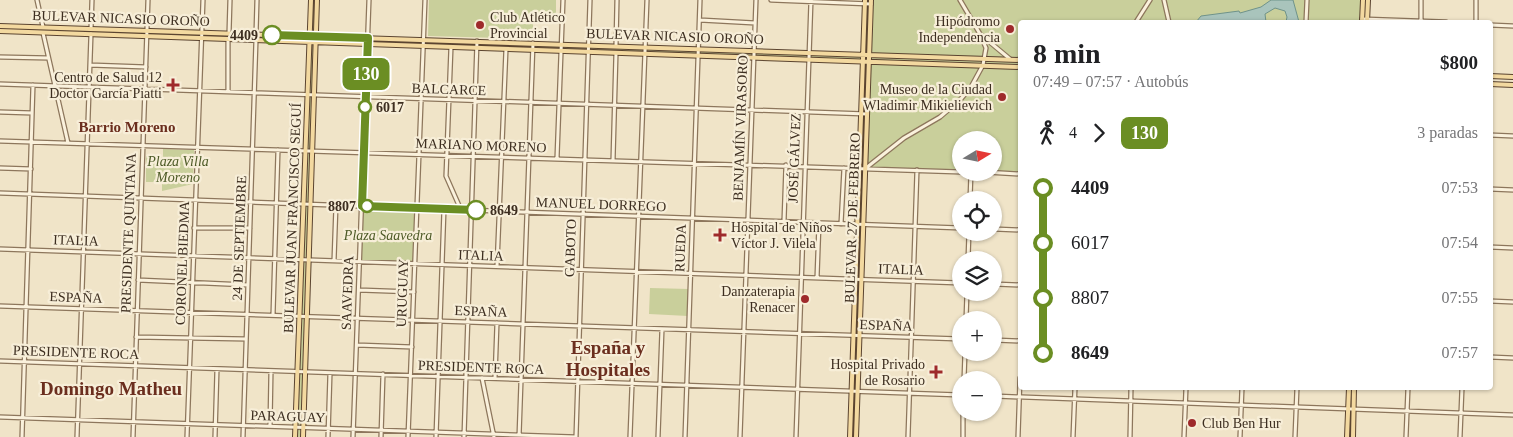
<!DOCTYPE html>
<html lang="es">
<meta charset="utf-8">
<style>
body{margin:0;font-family:"Times New Roman",serif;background:#f2f2f2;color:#202124;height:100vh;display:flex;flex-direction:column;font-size:19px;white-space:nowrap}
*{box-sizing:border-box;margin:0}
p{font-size:16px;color:#757577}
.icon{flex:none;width:28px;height:28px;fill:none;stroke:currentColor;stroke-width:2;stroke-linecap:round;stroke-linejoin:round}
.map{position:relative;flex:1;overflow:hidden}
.panel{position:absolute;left:1018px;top:20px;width:475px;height:370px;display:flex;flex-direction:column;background:#fff;border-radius:5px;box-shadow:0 1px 4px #0004}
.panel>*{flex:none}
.badge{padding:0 10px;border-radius:8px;font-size:18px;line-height:32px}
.needle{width:32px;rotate:80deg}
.tools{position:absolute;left:952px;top:131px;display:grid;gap:10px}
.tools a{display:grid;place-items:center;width:50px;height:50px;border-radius:50%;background:#fff;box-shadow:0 1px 4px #0004;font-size:25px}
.map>.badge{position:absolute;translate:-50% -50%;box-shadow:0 0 0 2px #fff}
.legs{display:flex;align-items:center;gap:8px;height:55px;padding:0 15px;font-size:16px}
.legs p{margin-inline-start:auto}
.summary{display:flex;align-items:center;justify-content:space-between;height:85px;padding:0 15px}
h1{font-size:28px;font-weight:700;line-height:38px}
ul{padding:0 15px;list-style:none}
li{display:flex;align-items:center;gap:18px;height:55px;font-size:19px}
li i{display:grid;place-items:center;width:8px;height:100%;margin:0 6px;background:currentColor}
li i::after{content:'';width:12px;height:12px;margin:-6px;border:4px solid;border-radius:50%;background:#fff}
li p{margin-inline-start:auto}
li:first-child i{background:linear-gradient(#0000 50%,currentColor 0)}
li:last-child i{background:linear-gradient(currentColor 50%,#0000 0)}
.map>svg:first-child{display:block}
.green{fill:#c9cf9b}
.water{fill:#a9c4bc;stroke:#6f938a}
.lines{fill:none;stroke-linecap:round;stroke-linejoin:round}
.minor-casing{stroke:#8d765c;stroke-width:5.5}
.major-casing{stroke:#5b4430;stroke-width:6}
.minor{stroke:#faf1dc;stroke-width:3}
.major{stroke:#f3d9a0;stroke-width:4}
.line-1-casing{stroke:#fff;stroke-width:11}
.line-1{stroke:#6b8e23;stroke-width:8}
.poi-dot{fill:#9e2a2b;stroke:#f7eed8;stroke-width:2}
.stop-1-dot{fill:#fff;stroke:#6b8e23;stroke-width:2.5}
.labels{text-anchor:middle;stroke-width:4.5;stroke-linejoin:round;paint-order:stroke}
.poi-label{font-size:14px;fill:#3d2e20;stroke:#f7eed8;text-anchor:end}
.street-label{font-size:14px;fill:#3d2e20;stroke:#f7eed8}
.stop-label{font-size:14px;font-weight:bold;fill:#3d2e20;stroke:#f7eed8;text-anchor:end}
.park-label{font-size:14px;font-style:italic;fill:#4d5a26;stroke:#f7eed8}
.neighbourhood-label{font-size:15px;font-weight:bold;fill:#6b2e1e;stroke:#f7eed8}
.district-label{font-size:19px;font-weight:bold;fill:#6b2e1e;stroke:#f7eed8}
</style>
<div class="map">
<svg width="1513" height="437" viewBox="0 0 1513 437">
<rect width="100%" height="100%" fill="#f0e4c8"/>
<!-- green -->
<path class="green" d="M311 0H317L316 36 863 54 862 61 316 42 303 437H295L309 42 0 31V26L309 36Z
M429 0H556V14L533 15V39L428 36Z
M871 0H1368L1367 22H1020V174L994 172V140H961V172L865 169Z
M163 149 194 150 193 184 162 191V182H146V156L163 157Z
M362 206 416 208 415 264 360 262Z
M650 288 689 289 688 316 649 314Z"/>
<!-- water -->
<path class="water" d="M1271 0H1293L1299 22H1286L1287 17 1285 11 1275 8 1265 14 1266 22H1196L1201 16 1239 11 1240 13 1261 7Z"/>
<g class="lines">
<defs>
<path id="minor" d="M37 0 43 27
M771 0 871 4
M960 0 980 34 1010 59
M1164 0 1169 22
M1362 19 1446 22
M700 20 755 23
M1136 22 1150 0
M1306 22 1307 0
M1421 22V0
M1476 22V0
M1490 25 1513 26
M91 29 92 0
M43 33 68 143
M229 33 230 0
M256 34 257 0
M616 45 617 0
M451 47 446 176 461 210
M0 57 48 58
M90 65 146 67
M0 84 867 114
M228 91V39
M0 112 32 113
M1490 135 1513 136
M0 141 961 172
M557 158 563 0
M613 160 616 53
M0 168 31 169
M866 168 904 138 940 117 960 100 971 87 983 65 986 48 980 34
M985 172 1020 174
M1490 189 1513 190
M0 193 961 228
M970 200 971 172
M784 221 786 165
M841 224 844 168
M194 228H250
M994 229 1020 230
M1490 247 1513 248
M0 249 961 283
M968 260 969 232
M334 261 336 205
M497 266 506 49
M817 278 819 223
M138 280 248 285
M994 284 1020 285
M359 290 414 292
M1490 301 1513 302
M0 306 961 339
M273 315 278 150
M966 320 967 292
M136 337 246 339
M994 340 1020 341
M357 345 412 347
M1490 357 1513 358
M0 361 961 395
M482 378 494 437
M495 378 497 323
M964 380 965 352
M994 396 1513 415
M0 417 576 437
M270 426 271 371
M22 437 33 85
M77 437 91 34
M133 437 148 0
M187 437 203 0
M215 437 217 369
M243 437 256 40
M328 437 330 373
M353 437 369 0
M381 437 383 374
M408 437 425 0
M436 437 444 209
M464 437 477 41
M519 437 533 43
M576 437 590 0
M630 437 647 0
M658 437 662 329
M685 437 700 0
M740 437 756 0
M796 437 811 0
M908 437 917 170
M963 437V412
M1018 437 1020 378
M1073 437 1075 388
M1130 437 1131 388
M1184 437 1186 388
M1240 437 1242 388
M1295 437 1297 388
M1406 437 1408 388
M1460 437 1462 388"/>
<path id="major" d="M1362 22 1363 0
M1367 22 1368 0
M0 26 1020 60
M0 31 1020 67
M1490 76 1513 77
M1490 84 1513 85
M295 437 311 0
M303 437 317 0
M850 437 865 0
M856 437 871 0
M1347 437 1349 388
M1353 437 1354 388"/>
</defs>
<!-- minor casing -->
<use href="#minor" class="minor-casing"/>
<!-- major casing -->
<use href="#major" class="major-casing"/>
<!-- minor -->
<use href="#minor" class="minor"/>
<!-- major -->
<use href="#major" class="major"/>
</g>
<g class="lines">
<defs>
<path id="line-1" d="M272 35 368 38 362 206 476 210"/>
</defs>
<!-- line-1 casing -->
<use href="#line-1" class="line-1-casing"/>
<!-- line-1 -->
<use href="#line-1" class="line-1"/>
</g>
<!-- markers -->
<g class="poi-dot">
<circle cx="480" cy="25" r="5"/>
<circle cx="1010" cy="29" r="5"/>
<path d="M170.5 77.5h5v5h5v5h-5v5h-5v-5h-5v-5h5z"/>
<circle cx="1002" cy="97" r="5"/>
<path d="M717.5 227.5h5v5h5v5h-5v5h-5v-5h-5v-5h5z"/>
<circle cx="805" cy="299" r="5"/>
<path d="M933.5 364.5h5v5h5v5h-5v5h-5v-5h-5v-5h5z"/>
<circle cx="1192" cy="423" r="5"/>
</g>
<g class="stop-1-dot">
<circle cx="272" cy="35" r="9"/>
<circle cx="365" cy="107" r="6"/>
<circle cx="367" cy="206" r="6"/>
<circle cx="476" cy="210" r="9"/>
</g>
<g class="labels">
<!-- poi labels -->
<g class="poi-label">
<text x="490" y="22" text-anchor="start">Club Atlético<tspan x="490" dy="16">Provincial</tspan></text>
<text x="1000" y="26">Hipódromo<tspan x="1000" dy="16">Independencia</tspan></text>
<text x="162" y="82">Centro de Salud 12<tspan x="162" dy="16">Doctor García Piatti</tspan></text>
<text x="992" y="94">Museo de la Ciudad<tspan x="992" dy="16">Wladimir Mikielievich</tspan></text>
<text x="731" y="232" text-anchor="start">Hospital de Niños<tspan x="731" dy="16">Víctor J. Vilela</tspan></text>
<text x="795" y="296">Danzaterapia<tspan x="795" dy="16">Renacer</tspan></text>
<text x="925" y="369">Hospital Privado<tspan x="925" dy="16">de Rosario</tspan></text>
<text x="1202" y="428" text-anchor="start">Club Ben Hur</text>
</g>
<!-- street labels -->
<g class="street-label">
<text transform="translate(121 18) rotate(2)" y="5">BULEVAR NICASIO OROÑO</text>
<text transform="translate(675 36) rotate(2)" y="5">BULEVAR NICASIO OROÑO</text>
<text transform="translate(449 89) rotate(2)" y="5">BALCARCE</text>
<text transform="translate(740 128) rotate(-88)" y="5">BENJAMÍN VIRASORO</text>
<text transform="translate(481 145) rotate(2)" y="5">MARIANO MORENO</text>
<text transform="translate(794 158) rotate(-88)" y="5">JOSÉ GÁLVEZ</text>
<text transform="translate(601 204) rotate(2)" y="5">MANUEL DORREGO</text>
<text transform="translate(292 218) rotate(-88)" y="5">BULEVAR JUAN FRANCISCO SEGUÍ</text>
<text transform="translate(852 218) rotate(-88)" y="5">BULEVAR 27 DE FEBRERO</text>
<text transform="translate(128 233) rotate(-88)" y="5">PRESIDENTE QUINTANA</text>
<text transform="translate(239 238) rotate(-88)" y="5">24 DE SEPTIEMBRE</text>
<text transform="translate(76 240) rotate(2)" y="5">ITALIA</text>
<text transform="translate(570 248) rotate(-88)" y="5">GABOTO</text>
<text transform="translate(680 248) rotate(-88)" y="5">RUEDA</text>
<text transform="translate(481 255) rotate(2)" y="5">ITALIA</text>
<text transform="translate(182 263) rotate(-88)" y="5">CORONEL BIEDMA</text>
<text transform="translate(901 269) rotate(2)" y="5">ITALIA</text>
<text transform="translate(347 293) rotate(-88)" y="5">SAAVEDRA</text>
<text transform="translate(402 293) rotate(-88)" y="5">URUGUAY</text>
<text transform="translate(76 297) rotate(2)" y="5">ESPAÑA</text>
<text transform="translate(481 311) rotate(2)" y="5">ESPAÑA</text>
<text transform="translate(886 325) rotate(2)" y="5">ESPAÑA</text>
<text transform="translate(76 352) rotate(2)" y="5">PRESIDENTE ROCA</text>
<text transform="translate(481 367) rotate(2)" y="5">PRESIDENTE ROCA</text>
<text transform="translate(288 416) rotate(2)" y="5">PARAGUAY</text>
</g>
<!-- stop labels -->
<g class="stop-label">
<text x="258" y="40">4409</text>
<text x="376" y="112" text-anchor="start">6017</text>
<text x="356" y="211">8807</text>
<text x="490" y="215" text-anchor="start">8649</text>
</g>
<!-- park labels -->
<g class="park-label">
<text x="178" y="166">Plaza Villa<tspan x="178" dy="16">Moreno</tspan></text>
<text x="388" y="240">Plaza Saavedra</text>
</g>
<!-- neighbourhood labels -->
<g class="neighbourhood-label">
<text x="127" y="132">Barrio Moreno</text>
</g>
<!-- district labels -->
<g class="district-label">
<text x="608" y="354">España y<tspan x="608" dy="22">Hospitales</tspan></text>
<text x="111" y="395">Domingo Matheu</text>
</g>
</g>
</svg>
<div class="tools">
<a><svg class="needle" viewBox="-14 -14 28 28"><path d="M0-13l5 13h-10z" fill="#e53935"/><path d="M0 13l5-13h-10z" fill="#757577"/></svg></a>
<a><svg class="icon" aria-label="locate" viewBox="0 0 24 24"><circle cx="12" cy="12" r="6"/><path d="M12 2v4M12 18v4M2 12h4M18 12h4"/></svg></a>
<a><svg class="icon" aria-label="layers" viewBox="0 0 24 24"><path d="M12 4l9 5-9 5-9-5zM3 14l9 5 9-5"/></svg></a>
<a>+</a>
<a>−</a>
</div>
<b class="badge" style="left:366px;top:74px;background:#6b8e23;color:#fff">130</b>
<section class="panel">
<div class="summary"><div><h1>8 min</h1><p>07:49 – 07:57 · Autobús</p></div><b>$800</b></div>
<div class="legs"><svg class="icon" aria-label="walk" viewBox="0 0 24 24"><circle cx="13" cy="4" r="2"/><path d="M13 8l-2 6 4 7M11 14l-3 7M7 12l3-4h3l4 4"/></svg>4<svg class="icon" aria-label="forward" viewBox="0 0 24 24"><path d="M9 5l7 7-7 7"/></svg><b class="badge" style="background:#6b8e23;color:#fff">130</b><p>3 paradas</p></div>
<ul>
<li><i style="color:#6b8e23"></i><b>4409</b><p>07:53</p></li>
<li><i style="color:#6b8e23"></i><span>6017</span><p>07:54</p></li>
<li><i style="color:#6b8e23"></i><span>8807</span><p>07:55</p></li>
<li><i style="color:#6b8e23"></i><b>8649</b><p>07:57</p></li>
</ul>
</section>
</div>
